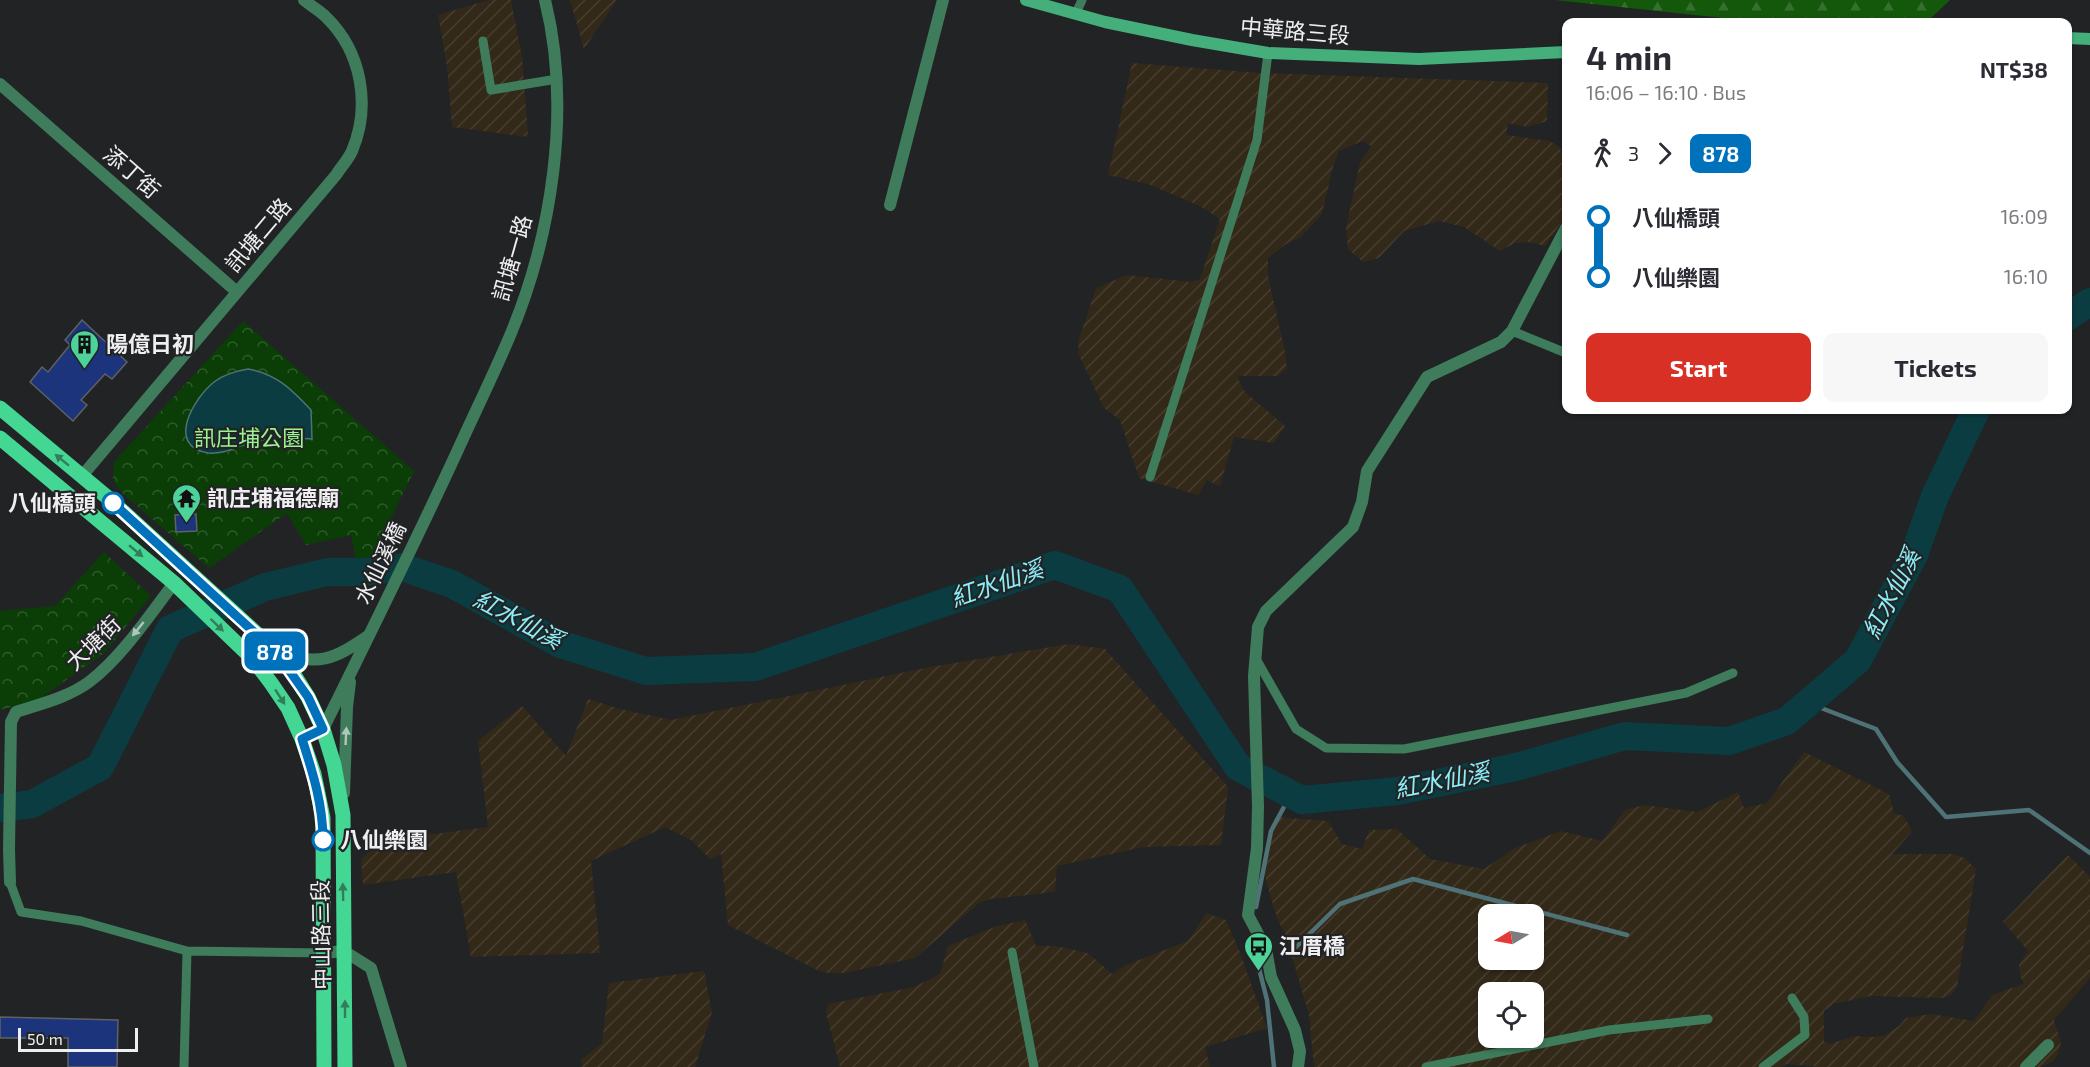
<!DOCTYPE html>
<meta charset="utf-8">
<style>
body{margin:0;font-family:"Exo 2","Noto Sans TC",sans-serif;background:#f7f7f7;color:#2b2b33;height:100vh;display:flex;flex-direction:column;font-size:22px;white-space:nowrap}
*{box-sizing:border-box;margin:0}
p{font-size:20px;color:#7c7c81}
.icon{flex:none;width:33px;height:33px;fill:none;stroke:currentColor;stroke-width:2;stroke-linecap:round;stroke-linejoin:round}
.map{position:relative;flex:1;overflow:hidden}
.side{position:absolute;left:1562px;top:18px;width:510px;height:396px;display:flex;flex-direction:column;background:#fff;border-radius:12px;box-shadow:0 2px 4px #0004}
.side>*{flex:none}
.badge{padding:0 12px;border-radius:9px;font-size:21px;line-height:39px}
.needle{width:39px;rotate:260deg}
.tools{position:absolute;left:1478px;top:904px;display:grid;gap:12px}
.tools a{display:grid;place-items:center;width:66px;height:66px;border-radius:12px;background:#fff;box-shadow:0 2px 4px #0004;font-size:30px}
.scale{position:absolute;left:18px;bottom:15px;width:120px;box-sizing:border-box;padding-left:6px;border:3px solid #efeff1;border-top:0;font-size:16px;line-height:21px;white-space:nowrap;color:#efeff1;-webkit-text-stroke:4px #222325;paint-order:stroke}
.map>.badge{position:absolute;translate:-50% -50%;box-shadow:0 0 0 3px #fff}
.legs{display:flex;align-items:center;gap:9px;height:66px;padding:0 24px;font-size:20px}
.legs p{margin-inline-start:auto}
.head{display:flex;align-items:center;justify-content:space-between;height:102px;padding:0 24px}
h1{font-size:33px;font-weight:700;line-height:45px}
.button{display:flex;gap:12px;margin-top:auto;padding:12px 24px}
.button a{flex:1;height:69px;border-radius:12px;background:#d93025;color:#fff;font-size:24px;font-weight:700;line-height:69px;text-align:center}
.button a+a{background:#f7f7f7;color:#2b2b33}
ul{padding:0 24px;list-style:none}
li{display:flex;align-items:center;gap:21px;height:60px;font-size:22px}
li i{display:grid;place-items:center;width:9px;height:100%;margin:0 8px;background:currentColor}
li i::after{content:'';width:15px;height:15px;margin:-8px;border:4px solid;border-radius:50%;background:#fff}
li p{margin-inline-start:auto}
li:first-child i{background:linear-gradient(#0000 50%,currentColor 0)}
li:last-child i{background:linear-gradient(currentColor 50%,#0000 0)}
.map>svg:first-child{display:block}
.industrial{fill:url(#industrial-furrows);fill-rule:evenodd}
.forest{fill:url(#forest-firs)}
.park{fill:url(#park-crowns)}
.water{fill:#0b3c41;stroke:#4f7276;stroke-width:1.5}
.lines{fill:none;stroke-linecap:round;stroke-linejoin:round}
.stream{stroke:#4f7276;stroke-width:4.5}
.river{stroke:#0b3c41;stroke-width:28}
.building{fill:#1c347c;stroke:#5f6163;stroke-width:1.5}
.service{stroke:#3e7c5b;stroke-width:9}
.minor{stroke:#3e7c5b;stroke-width:12}
.tertiary{stroke:#3e7c5b;stroke-width:12}
.secondary{stroke:#44af7b;stroke-width:12}
.primary{stroke:#44d793;stroke-width:15}
.oneway{fill:#337d5c}
.oneway2{fill:#b1c7bc}
.line-1-casing{stroke:#fff;stroke-width:14}
.line-1{stroke:#0072bc;stroke-width:9}
.stop-1-dot{fill:#fff;stroke:#0072bc;stroke-width:3}
.labels{text-anchor:middle;stroke-width:4.5;stroke-linejoin:round;paint-order:stroke}
.street-label{font-size:22px;fill:#efeff1;stroke:#222325}
.poi-label{font-size:22px;font-weight:bold;fill:#efeff1;stroke:#222325;text-anchor:start}
.park-label{font-size:22px;fill:#9af290;stroke:#222325}
.stop-label{font-size:22px;font-weight:bold;fill:#efeff1;stroke:#222325;text-anchor:end}
.water-label{font-size:24px;font-style:italic;fill:#8bedf7;stroke:#222325}
</style>
<div class="map">
<svg width="2090" height="1067" viewBox="0 0 2090 1067">
<defs>
<pattern id="industrial-furrows" width="10" height="10" patternUnits="userSpaceOnUse" patternTransform="scale(1.5)"><rect width="10" height="10" fill="#332919"/><path d="M-1 1l2-2M0 10L10 0M9 11l2-2" fill="none" stroke="#473e30"/></pattern>
<pattern id="forest-firs" width="22" height="20" patternUnits="userSpaceOnUse" patternTransform="scale(1.5)"><rect width="22" height="20" fill="#13580b"/><path d="M5 1l3.5 6h-7zM16 11l3.5 6h-7z" fill="#36702f"/></pattern>
<pattern id="park-crowns" width="20" height="18" patternUnits="userSpaceOnUse" patternTransform="scale(1.5)"><rect width="20" height="18" fill="#0b3e06"/><path d="M2 6a3 3 0 1 1 6 0M12 15a3 3 0 1 1 6 0" fill="none" stroke="#2f5a2b"/></pattern>
</defs>
<rect width="100%" height="100%" fill="#222325"/>
<!-- industrial -->
<path class="industrial" d="M489 0H511L522 57 528 137 452 127 447 66 438 15Z
M570 0H617L584 49Z
M1132 63 1261 73 1548 83 1547 121 1527 127 1508 123 1506 135 1549 141 1560 147 1566 167 1563 220 1545 246 1528 242 1515 243 1500 251 1464 227 1439 221 1404 231 1379 258 1363 262 1348 249 1346 228 1360 162 1371 146 1362 141 1339 151 1333 167 1322 214 1301 237 1286 244 1268 258V277L1284 347 1287 368 1278 376H1237L1244 391 1285 426 1274 443 1234 437 1220 486 1207 480 1198 495 1139 478 1120 420 1104 408 1078 353 1079 339 1096 288 1127 275 1191 282 1200 279 1220 219 1200 206 1148 184 1108 175Z
M1069 644 1105 649 1228 787 1221 845 1143 847 1057 866 1055 892 991 899 979 903 915 958 844 973H827L817 970 728 925 721 854 710 859 691 840 665 827 591 861 600 953 471 957 456 872 363 885 361 860 380 841 488 827 478 741 522 706 566 756 588 699 620 709 671 720 930 667Z
M1804 752 1889 794 1894 813 1903 816 1911 828V833L1892 854H1953L1964 858 1976 869 1957 987 1951 995 1942 998 1871 996 1833 1004 1824 1011V1041L1830 1044 1855 1036 1874 1037 1884 1036 1900 1025 1906 1018 1931 1014 1974 1021 1992 995 2024 984 2020 976 2019 965 2028 951 2003 922 2068 855 2090 877V978L2054 1020 2061 1043 2057 1056 2052 1062 2041 1067H1820L1786 1064 1781 1067H1314L1309 1015 1286 936 1277 918 1266 881 1264 864 1275 817 1328 821 1342 844 1362 849 1369 830 1397 829 1430 859 1484 869 1515 848 1561 831 1602 841 1625 810 1644 805 1697 812 1738 792 1744 808 1767 803ZM1488 915H1533V960H1488ZM1488 993H1533V1038H1488Z
M1206 913 1226 920 1239 950 1267 1028 1205 1047 1210 1067H840L826 1012 829 1004 914 987 940 974 948 946 997 926 1025 920 1036 946H1055L1088 953 1112 974 1126 965 1188 941Z
M704 971 712 1012 695 1067H582L581 1060 602 1043 609 983Z"/>
<!-- forest -->
<path class="forest" d="M1555 0H1950L1927 22H1760Z"/>
<!-- park -->
<path class="park" d="M243 321 414 471 368 565 357 566 351 535 306 545 287 513 209 568 123 494 113 480 114 462Z
M104 552 151 596 104 653 38 700 0 710V611L55 606Z"/>
<!-- water -->
<path class="water" d="M248 369C277 374 292 390 311 410L312 439C294 438 275 437 257 441 240 444 226 455 208 453 165 446 194 398 214 382 224 374 236 371 248 369Z"/>
<g class="lines">
<!-- stream -->
<path class="stream" d="M1808 703 1876 729 1897 762 1946 817 2029 810 2090 853
M1256 907 1271 831 1291 794
M1251 937 1267 1000 1274 1067
M1282 955 1291 952 1340 904 1413 879 1627 935"/>
<!-- river -->
<path class="river" d="M2067 317 2090 302
M0 808 32 804 100 767 170 629 265 587 327 572H365L402 567 452 584 560 644 646 671 755 667 1055 565 1120 589 1238 767 1302 800 1397 791 1516 767 1625 736 1729 741 1787 721 1858 660 1914 555 1935 496 1976 410"/>
</g>
<!-- building -->
<path class="building" d="M82 320 127 362 112 379 105 374 81 400 87 405 73 421 30 382 42 367 48 372 70 345 65 340Z
M196 514 197 531 176 532 175 515Z
M0 1017 118 1020 117 1067H68V1038H0Z"/>
<g class="lines">
<!-- service -->
<path class="service" d="M1076 13 1082 0
M483 41 491 90 557 79
M1512 331 1566 353
M1150 477 1257 140 1268 53
M1255 657 1296 729 1326 748 1404 749 1686 693 1733 673
M10 882 21 912 81 921 187 951 324 953
M1012 952 1034 1067
M184 1067 187 951
M1426 1067 1609 1030 1708 1019
M1763 1067 1805 1035 1804 1017 1792 998"/>
<!-- minor -->
<path class="minor" d="M0 84 237 292
M890 205 943 0
M82 476 336 175C341 167 348 160 352 151 371 106 362 52 326 17 320 11 311 6 304 0
M10 882 9 849 11 722 16 712C40 704 67 698 89 682 120 659 150 615 174 583
M324 953 344 951 371 968 401 1067
M1298 1067 1300 1051 1295 1030 1271 977 1266 949 1248 915 1257 848 1258 806 1254 676 1258 627 1266 611 1353 527 1362 502 1367 471 1427 377 1501 342 1512 331 1566 228
M2026 1067 2048 1045"/>
<!-- tertiary -->
<path class="tertiary" d="M277 653C319 666 333 660 368 636
M302 739 323 729C368 638 413 547 456 454 473 416 492 378 509 338 552 237 572 108 545 0
M344 793 347 707 350 682"/>
<!-- secondary -->
<path class="secondary" d="M1026 0 1105 22 1192 40 1268 53 1419 59 1566 52
M2067 38 2090 39"/>
<!-- primary -->
<path class="primary" d="M0 408 107 497 266 642 291 670 308 697 323 729 334 765 343 815 345 1067
M0 438 174 583 252 658 271 683 288 708 302 739 314 774 323 818 324 1067"/>
</g>
<!-- one-way arrows -->
<defs><path id="oneway-solid" d="M-6-.8H1V-3.2L6.5 0L1 3.2V.8H-6Z" transform="scale(1.5)"/></defs>
<g class="oneway">
<use href="#oneway-solid" transform="translate(62 460) rotate(-141)"/>
<use href="#oneway-solid" transform="translate(136 551) rotate(40)"/>
<use href="#oneway-solid" transform="translate(217 625) rotate(44)"/>
<use href="#oneway-solid" transform="translate(280 697) rotate(57)"/>
<use href="#oneway-solid" transform="translate(343 892) rotate(-91)"/>
<use href="#oneway-solid" transform="translate(345 1009) rotate(-90)"/>
</g>
<g class="oneway2">
<use href="#oneway-solid" transform="translate(138 629) rotate(129)"/>
<use href="#oneway-solid" transform="translate(346 736) rotate(-87)"/>
</g>
<g class="lines">
<defs>
<path id="line-1" d="M113 503 277 653 308 697 323 729 302 739C313 773 323 805 323 840"/>
</defs>
<!-- line-1 casing -->
<use href="#line-1" class="line-1-casing"/>
<!-- line-1 -->
<use href="#line-1" class="line-1"/>
</g>
<!-- icons -->
<defs>
<symbol id="building-pin" viewBox="-11 -11 22 30"><path d="M0 17L-7.5 6A9.5 9.5 0 1 1 7.5 6Z" fill="#4dd39a" stroke="#222325"/><path d="M-4-6H4V6H1V3H-1V6H-4ZM-2.5-4.3h1.7v1.8h-1.7ZM.8-4.3h1.7v1.8H.8ZM-2.5-1h1.7V.8h-1.7ZM.8-1h1.7V.8H.8Z" fill="#111"/></symbol>
<symbol id="temple-pin" viewBox="-11 -11 22 30"><path d="M0 17L-7.5 6A9.5 9.5 0 1 1 7.5 6Z" fill="#4dd39a" stroke="#222325"/><path d="M0-6L5-2H3V0L6.5 2.5H4V6H1.5V3h-3V6H-4V2.5H-6.5L-3 0V-2H-5Z" fill="#111"/></symbol>
<symbol id="bus-pin" viewBox="-11 -11 22 30"><path d="M0 17L-7.5 6A9.5 9.5 0 1 1 7.5 6Z" fill="#4dd39a" stroke="#222325"/><path d="M-5-6H5V4H4V6H2V4H-2V6H-4V4H-5ZM-3.5-4V0h7V-4ZM-3.5 1.2v1.5H-2V1.2ZM2 1.2v1.5H3.5V1.2Z" fill="#111"/></symbol>
</defs>
<g fill-rule="evenodd">
<use href="#building-pin" x="68" y="328" width="33" height="45"/>
<use href="#temple-pin" x="170" y="482" width="33" height="45"/>
<use href="#bus-pin" x="1242" y="930" width="33" height="45"/>
</g>
<!-- markers -->
<g class="stop-1-dot">
<circle cx="113" cy="503" r="10"/>
<circle cx="323" cy="840" r="10"/>
</g>
<g class="labels">
<!-- street labels -->
<g class="street-label">
<text transform="translate(1295 31) rotate(5)" y="8">中華路三段</text>
<text transform="translate(132 172) rotate(41)" y="8">添丁街</text>
<text transform="translate(258 235) rotate(-50)" y="8">訊塘二路</text>
<text transform="translate(512 258) rotate(-74)" y="8">訊塘一路</text>
<text transform="translate(380 563) rotate(-64)" y="8">水仙溪橋</text>
<text transform="translate(93 643) rotate(-44)" y="8">大塘街</text>
<text transform="translate(321 935) rotate(-91)" y="8">中山路三段</text>
</g>
<!-- poi labels -->
<g class="poi-label">
<text x="106" y="352">陽億日初</text>
<text x="207" y="506">訊庄埔福德廟</text>
<text x="1279" y="954">江厝橋</text>
</g>
<!-- park labels -->
<g class="park-label">
<text x="249" y="446">訊庄埔公園</text>
</g>
<!-- stop labels -->
<g class="stop-label">
<text x="96" y="511">八仙橋頭</text>
<text x="340" y="848" text-anchor="start">八仙樂園</text>
</g>
<!-- water labels -->
<g class="water-label">
<text transform="translate(997 584) rotate(-19)" y="8">紅水仙溪</text>
<text transform="translate(1892 594) rotate(-63)" y="8">紅水仙溪</text>
<text transform="translate(518 620) rotate(28)" y="8">紅水仙溪</text>
<text transform="translate(1442 781) rotate(-11)" y="8">紅水仙溪</text>
</g>
</g>
</svg>
<div class="tools">
<a><svg class="needle" viewBox="-14 -14 28 28"><path d="M0-13l5 13h-10z" fill="#e53935"/><path d="M0 13l5-13h-10z" fill="#7c7c81"/></svg></a>
<a><svg class="icon" aria-label="locate" viewBox="0 0 24 24"><circle cx="12" cy="12" r="6"/><path d="M12 2v4M12 18v4M2 12h4M18 12h4"/></svg></a>
</div>
<div class="scale">50 m</div>
<b class="badge" style="left:275px;top:651px;background:#0072bc;color:#fff">878</b>
<section class="side">
<div class="head"><div><h1>4 min</h1><p>16:06 – 16:10 · Bus</p></div><b>NT$38</b></div>
<div class="legs"><svg class="icon" aria-label="walk" viewBox="0 0 24 24"><circle cx="13" cy="4" r="2"/><path d="M13 8l-2 6 4 7M11 14l-3 7M7 12l3-4h3l4 4"/></svg>3<svg class="icon" aria-label="forward" viewBox="0 0 24 24"><path d="M9 5l7 7-7 7"/></svg><b class="badge" style="background:#0072bc;color:#fff">878</b></div>
<ul>
<li><i style="color:#0072bc"></i><b>八仙橋頭</b><p>16:09</p></li>
<li><i style="color:#0072bc"></i><b>八仙樂園</b><p>16:10</p></li>
</ul>
<div class="button"><a>Start</a><a>Tickets</a></div>
</section>
</div>
